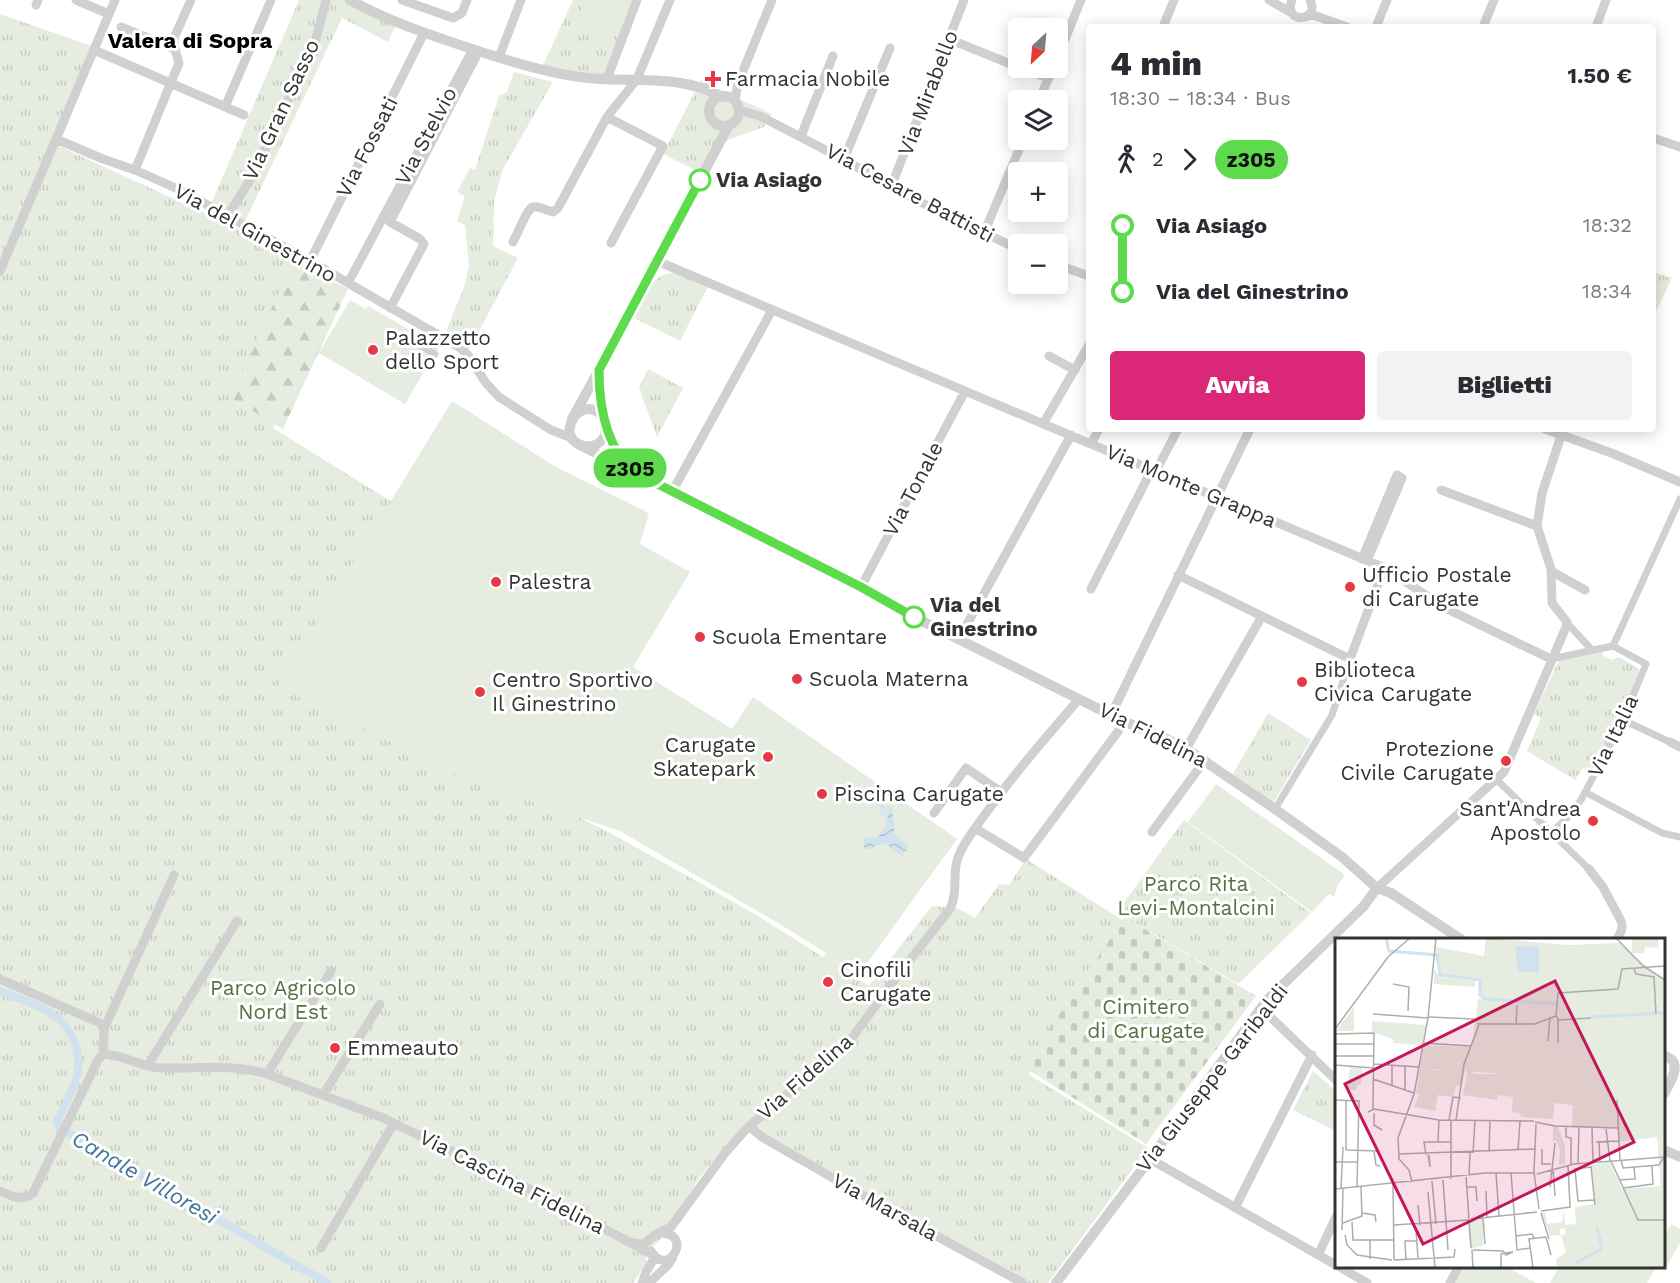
<!DOCTYPE html>
<html lang="it">
<meta charset="utf-8">
<style>
body{margin:0;font-family:"Work Sans",sans-serif;background:#f2f2f3;color:#2b2b33;height:100vh;display:flex;flex-direction:column;font-size:22px;white-space:nowrap}
*{box-sizing:border-box;margin:0}
p{font-size:20px;color:#7c7c81}
.icon{flex:none;width:33px;height:33px;fill:none;stroke:currentColor;stroke-width:2;stroke-linecap:round;stroke-linejoin:round}
.map{position:relative;flex:1;overflow:hidden}
.panel{position:absolute;left:1086px;top:24px;width:570px;height:408px;display:flex;flex-direction:column;background:#fff;border-radius:6px;box-shadow:0 3px 15px #0003}
.panel>*{flex:none}
.badge{padding:0 12px;border-radius:20px;font-size:21px;line-height:39px}
.needle{width:39px;rotate:206deg}
.fabs{position:absolute;left:1008px;top:18px;display:grid;gap:12px}
.fabs a{display:grid;place-items:center;width:60px;height:60px;border-radius:6px;background:#fff;box-shadow:0 3px 15px #0003;font-size:30px}
.map>.badge{position:absolute;translate:-50% -50%;box-shadow:0 0 0 3px #fff}
.legs{display:flex;align-items:center;gap:9px;height:66px;padding:0 24px;font-size:20px}
.legs p{margin-inline-start:auto}
.head{display:flex;align-items:center;justify-content:space-between;height:102px;padding:0 24px}
h1{font-size:33px;font-weight:800;line-height:45px}
.button{display:flex;gap:12px;margin-top:auto;padding:12px 24px}
.button a{flex:1;height:69px;border-radius:6px;background:#db2777;color:#fff;font-size:24px;font-weight:800;line-height:69px;text-align:center}
.button a+a{background:#f2f2f3;color:#2b2b33}
ul{padding:0 24px;list-style:none}
li{display:flex;align-items:center;gap:21px;height:66px;font-size:22px}
li i{display:grid;place-items:center;width:9px;height:100%;margin:0 8px;background:currentColor}
li i::after{content:'';width:15px;height:15px;margin:-8px;border:4px solid;border-radius:50%;background:#fff}
li p{margin-inline-start:auto}
li:first-child i{background:linear-gradient(#0000 50%,currentColor 0)}
li:last-child i{background:linear-gradient(currentColor 50%,#0000 0)}
.map>svg:first-child{display:block}
.grass{fill:url(#grass-tufts)}
.forest{fill:url(#forest-firs)}
.cemetery{fill:url(#cemetery-stones)}
.pitch{fill:#e6ecdf}
.water{fill:url(#water-waves)}
.lines{fill:none;stroke-linecap:round;stroke-linejoin:round}
.stream{stroke:#cfe2ee;stroke-width:2}
.canal{stroke:#cfe2ee;stroke-width:8}
.pedestrian{stroke:#d0d0d0;stroke-width:7}
.minor{stroke:#d0d0d0;stroke-width:9}
.tertiary{stroke:#d0d0d0;stroke-width:10}
.line-1-casing{stroke:#fff;stroke-width:14}
.line-1{stroke:#5edb4d;stroke-width:9}
.poi-dot{fill:#e63946;stroke:#fff;stroke-width:2}
.stop-1-dot{fill:#fff;stroke:#5edb4d;stroke-width:3}
.labels{text-anchor:middle;stroke-width:6;stroke-linejoin:round;paint-order:stroke}
.poi-label{font-size:21px;fill:#333;stroke:#fff;text-anchor:start}
.street-label{font-size:21px;fill:#333;stroke:#fff}
.stop-label{font-size:21px;font-weight:bold;fill:#333;stroke:#fff;text-anchor:start}
.park-label{font-size:21px;fill:#56703f;stroke:#fff}
.neighbourhood-label{font-size:22px;font-weight:bold;fill:#000;stroke:#fff}
.water-label{font-size:22px;font-style:italic;fill:#3f7597;stroke:#fff}
.inset-river{fill:none;stroke:#cfe2ee;stroke-width:3}
.inset-road{fill:none;stroke:#adadad;stroke-width:1.5}
.view{fill:#c2185b;fill-opacity:0.15;stroke:#c2185b;stroke-width:3}
.inset-edge{fill:none;stroke:#333;stroke-width:3}
</style>
<div class="map">
<svg width="1680" height="1283" viewBox="0 0 1680 1283">
<defs>
<pattern id="grass-tufts" width="24" height="20" patternUnits="userSpaceOnUse" patternTransform="scale(1.5)"><rect width="24" height="20" fill="#e6ecdf"/><path d="M3 7l-1-3M5 7V3M7 7l1-3M15 17l-1-3M17 17v-4M19 17l1-3" fill="none" stroke="#c6cbc0"/></pattern>
<pattern id="forest-firs" width="22" height="20" patternUnits="userSpaceOnUse" patternTransform="scale(1.5)"><rect width="22" height="20" fill="#e6ecdf"/><path d="M5 1l3.5 6h-7zM16 11l3.5 6h-7z" fill="#c6cbc0"/></pattern>
<pattern id="cemetery-stones" width="16" height="16" patternUnits="userSpaceOnUse" patternTransform="scale(1.5)"><rect width="16" height="16" fill="#e6ecdf"/><path d="M2 7V4a2 2 0 0 1 4 0v3zM10 15v-3a2 2 0 0 1 4 0v3z" fill="#c6cbc0"/></pattern>
<pattern id="water-waves" width="16" height="10" patternUnits="userSpaceOnUse" patternTransform="scale(1.5)"><rect width="16" height="10" fill="#cfe2ee"/><path d="M0 5q4-4 8 0t8 0" fill="none" stroke="#b2c2cd"/></pattern>
</defs>
<rect width="100%" height="100%" fill="#fff"/>
<!-- grass -->
<path class="grass" d="M299 0H352L397 22 388 42 342 18 245 221 211 204Z
M573 0H636L605 76 582 74 543 65Z
M0 14 97 48 59 146 237 228 347 290 273 428 397 505 537 796 616 836 755 914 869 986 932 906 957 908 975 918 999 884 1009 885 1026 859 1127 923 1028 1074 1148 1148 1048 1283H1027L746 1123 700 1177 660 1240 649 1250 646 1257 647 1262 633 1283H0Z
M514 72 553 82 503 169 494 201 493 246 518 258 469 350 444 336 464 287 469 266 465 225 457 221 465 196 457 192 470 168 475 170 499 96 507 92Z
M701 80 729 94 738 83 735 97 772 114 764 127 728 140 717 147 703 174 663 154Z
M1653 272 1672 278 1653 318Z
M669 273H677L708 286 680 341 632 317C642 299 648 279 669 273Z
M648 369 683 388 657 437 639 388Z
M1602 651 1604 656 1612 660 1619 657 1639 669 1631 696 1621 719 1590 772 1583 768 1575 780 1527 751 1541 718 1534 714 1559 660Z
M1268 713 1311 740 1273 803 1233 774Z
M1184 820 1311 913 1238 984 1117 912Z
M1313 1071 1336 1091V1125L1334 1130 1293 1110Z"/>
<!-- forest -->
<path class="forest" d="M294 261 348 289 283 429 229 397Z"/>
<!-- cemetery -->
<path class="cemetery" d="M1125 917 1256 996 1146 1144 1024 1067Z"/>
<!-- pitch -->
<path class="pitch" d="M585 0H628L614 33 578 17Z
M350 300 366 309 368 306 439 347 405 404 319 353Z
M452 401 556 467 649 513 640 544 690 572 633 667 732 729 753 697 957 839 859 974 832 957 858 975 829 1013 799 990 826 953 783 926 620 831 466 780 278 686Z
M1216 784 1345 875 1338 885 1334 897 1329 894 1312 912 1188 822Z
M1671 1224 1680 1229V1243L1667 1266 1664 1264V1236Z
M1465 1266 1507 1267 1536 1283H1455Z
M1559 1267V1266L1656 1267 1647 1283H1550Z"/>
<!-- water -->
<path class="water" d="M887 807H892L895 835 909 846 902 856 886 844 875 846 872 849H867L864 847 863 843 865 838 871 837 877 838 886 826V823H888Z"/>
<g class="lines">
<!-- stream -->
<path class="stream" d="M885 812 884 807 877 804 878 799 884 801 881 810C880 814 884 815 887 817L888 824"/>
<!-- canal -->
<path class="canal" d="M0 991C29 1003 66 1011 76 1046 79 1058 79 1071 75 1083 70 1096 63 1108 57 1121L59 1127 327 1283"/>
<!-- pedestrian -->
<path class="pedestrian" d="M407 338 435 354
M1567 623 1592 650
M1613 646 1680 499
M1551 659 1613 646
M1623 720 1670 742
M1496 779 1589 869
M1585 792 1662 833 1680 837
M1275 809 1332 715 1350 659
M1551 833 1571 814 1581 800 1623 720 1646 664 1613 646"/>
<!-- minor -->
<path class="minor" d="M76 0 109 14
M402 0 453 18 462 13 467 0
M1269 0 1292 13
M1292 0C1282 24 1321 23 1310 0
M36 5 38 0
M1310 14 1347 27
M121 27 175 49
M1163 27 1174 0
M1376 27 1387 0
M1483 27 1494 0
M1596 27 1606 0
M949 39 1018 67
M94 50 244 115
M1058 56 1081 0
M499 57 521 0
M1021 68 1048 78
M607 79 637 0
M1039 100 1053 68
M735 101 738 83 772 0
M225 107 271 0
M739 110 762 117 837 156 918 201 1018 249
M607 117 663 146 611 243
M801 136 833 56
M1653 138 1680 147
M56 139 103 159 135 170 180 190 310 261 459 347 468 355 486 383 499 397 551 430 572 438
M844 159 890 48
M135 170 179 63 174 46V38L191 0
M891 187 964 0
M227 217 255 172 282 111 307 64 315 43 326 0
M984 233 1023 140
M513 242 527 213 532 207H538L553 212 558 208 607 117 637 79 670 0
M310 261 424 33
M657 261 1387 569 1443 607 1551 659
M1058 265 1089 276
M0 271 115 0
M348 283 473 49
M390 308 424 244 420 239 390 222 479 51
M1049 356 1075 370
M1043 424 1089 345
M1545 429 1614 454 1680 482
M1091 444 1099 429
M1156 471 1178 429
M1441 490 1537 526
M672 492 772 310
M1362 559 1397 475 1402 478 1367 561
M1551 571 1585 590
M1178 575 1350 659 1384 568
M861 587 965 391
M1091 589 1152 469
M959 639 1071 435
M1111 715 1250 429
M1670 742 1680 747
M1186 749 1262 616
M934 813 966 768 1001 792
M975 828 1024 858 1125 722
M1152 832 1205 760
M1589 869 1603 887 1621 921C1624 928 1620 933 1617 940
M1377 888 1504 772 1566 627 1567 622 1552 603 1551 569 1537 526 1542 493 1561 436
M0 979 100 1023 104 1029 103 1054
M1261 1008 1336 1080
M104 1029 174 875
M103 1054C123 1054 142 1068 162 1068 198 1069 232 1063 267 1074L381 1117 542 1195 653 1255
M148 1065 237 921
M267 1074 331 971
M323 1095 380 1004
M749 1126 762 1137 892 1212 1023 1283
M1150 1159 1336 1265
M0 1191C12 1196 23 1202 33 1193L98 1060 103 1054
M1235 1208 1312 1055
M629 1242 641 1244 645 1243 655 1235 671 1227 725 1153 749 1126 845 1046 852 1038 895 979 950 909C959 891 951 872 959 855 965 840 977 826 986 813 1015 773 1047 736 1079 699
M321 1248 394 1123
M651 1251C667 1279 694 1235 662 1233
M1318 1255 1336 1217
M1338 1266 1367 1283
M642 1283 646 1272 655 1257
M649 1283 668 1265 673 1257
M1450 1283 1459 1266"/>
<!-- tertiary -->
<path class="tertiary" d="M350 0C392 23 436 37 481 52 513 62 545 72 579 77 627 84 677 72 722 97
M709 111a15 15 0 1 1 30 0a15 15 0 1 1-30 0Z
M599 373C599 384 599 395 601 406 603 413 607 421 606 429 606 433 604 438 601 441 596 446 590 447 584 446 550 438 584 387 605 420
M572 419 599 370 729 125
M606 427 621 458 629 468
M578 444 861 587 914 617 1125 722 1167 739 1191 752 1275 809 1342 857 1377 888 1391 893 1462 940
M1664 1055C1664 1055 1672 1060 1672 1060 1680 1069 1668 1086 1664 1094
M1664 1150 1680 1157
M1056 1283 1150 1159 1267 1000 1363 907 1377 888"/>
</g>
<g class="lines">
<defs>
<path id="line-1" d="M700 180 599 370C599 406 606 447 634 472L861 587 914 617"/>
</defs>
<!-- line-1 casing -->
<use href="#line-1" class="line-1-casing"/>
<!-- line-1 -->
<use href="#line-1" class="line-1"/>
</g>
<!-- markers -->
<g class="poi-dot">
<path d="M710 70h6v6h6v6h-6v6h-6v-6h-6v-6h6z"/>
<circle cx="373" cy="350" r="6"/>
<circle cx="496" cy="582" r="6"/>
<circle cx="1350" cy="587" r="6"/>
<circle cx="700" cy="637" r="6"/>
<circle cx="797" cy="679" r="6"/>
<circle cx="1302" cy="682" r="6"/>
<circle cx="480" cy="692" r="6"/>
<circle cx="768" cy="757" r="6"/>
<circle cx="1506" cy="761" r="6"/>
<circle cx="822" cy="794" r="6"/>
<circle cx="1593" cy="821" r="6"/>
<circle cx="828" cy="982" r="6"/>
<circle cx="335" cy="1048" r="6"/>
</g>
<g class="stop-1-dot">
<circle cx="700" cy="180" r="10"/>
<circle cx="914" cy="617" r="10"/>
</g>
<g class="labels">
<!-- poi labels -->
<g class="poi-label">
<text x="725" y="86">Farmacia Nobile</text>
<text x="385" y="345">Palazzetto<tspan x="385" dy="24">dello Sport</tspan></text>
<text x="1362" y="582">Ufficio Postale<tspan x="1362" dy="24">di Carugate</tspan></text>
<text x="508" y="589">Palestra</text>
<text x="712" y="644">Scuola Ementare</text>
<text x="1314" y="677">Biblioteca<tspan x="1314" dy="24">Civica Carugate</tspan></text>
<text x="809" y="686">Scuola Materna</text>
<text x="492" y="687">Centro Sportivo<tspan x="492" dy="24">Il Ginestrino</tspan></text>
<text x="756" y="752" text-anchor="end">Carugate<tspan x="756" dy="24">Skatepark</tspan></text>
<text x="1494" y="756" text-anchor="end">Protezione<tspan x="1494" dy="24">Civile Carugate</tspan></text>
<text x="834" y="801">Piscina Carugate</text>
<text x="1581" y="816" text-anchor="end">Sant'Andrea<tspan x="1581" dy="24">Apostolo</tspan></text>
<text x="840" y="977">Cinofili<tspan x="840" dy="24">Carugate</tspan></text>
<text x="347" y="1055">Emmeauto</text>
</g>
<!-- street labels -->
<g class="street-label">
<text transform="translate(928 93) rotate(-69)" y="7">Via Mirabello</text>
<text transform="translate(281 110) rotate(-65)" y="7">Via Gran Sasso</text>
<text transform="translate(426 136) rotate(-62)" y="7">Via Stelvio</text>
<text transform="translate(367 147) rotate(-63)" y="7">Via Fossati</text>
<text transform="translate(910 193) rotate(28)" y="7">Via Cesare Battisti</text>
<text transform="translate(255 233) rotate(29)" y="7">Via del Ginestrino</text>
<text transform="translate(1191 486) rotate(23)" y="7">Via Monte Grappa</text>
<text transform="translate(913 489) rotate(-62)" y="7">Via Tonale</text>
<text transform="translate(1153 735) rotate(27)" y="7">Via Fidelina</text>
<text transform="translate(1613 736) rotate(-64)" y="7">Via Italia</text>
<text transform="translate(805 1077) rotate(-41)" y="7">Via Fidelina</text>
<text transform="translate(1212 1078) rotate(-52)" y="7">Via Giuseppe Garibaldi</text>
<text transform="translate(512 1182) rotate(27)" y="7">Via Cascina Fidelina</text>
<text transform="translate(885 1207) rotate(29)" y="7">Via Marsala</text>
</g>
<!-- stop labels -->
<g class="stop-label">
<text x="716" y="187">Via Asiago</text>
<text x="930" y="612">Via del<tspan x="930" dy="24">Ginestrino</tspan></text>
</g>
<!-- park labels -->
<g class="park-label">
<text x="1196" y="891">Parco Rita<tspan x="1196" dy="24">Levi-Montalcini</tspan></text>
<text x="283" y="995">Parco Agricolo<tspan x="283" dy="24">Nord Est</tspan></text>
<text x="1146" y="1014">Cimitero<tspan x="1146" dy="24">di Carugate</tspan></text>
</g>
<!-- neighbourhood labels -->
<g class="neighbourhood-label">
<text x="190" y="48">Valera di Sopra</text>
</g>
<!-- water labels -->
<g class="water-label">
<text transform="translate(145 1177) rotate(30)" y="8">Canale Villoresi</text>
</g>
</g>
<!-- overview -->
<g transform="translate(1335 938)">
<rect width="330" height="330" fill="#fff"/>
<path d="M151 0 234 7 284 5 330 43V330H222L221 321 231 314 226 297H230V290L225 291V297L215 298 207 276 210 273 212 286 227 284 229 271 230 287 241 286 240 269 259 266 256 227 275 224 287 251 326 248 322 199 284 204 282 189H237L238 167 218 165 183 137 130 133 127 147 121 148 118 159 103 157 100 173 79 169 84 156 101 157 104 132 85 130 89 107 137 109 143 61H148L144 43 104 36 101 9 149 18ZM297 0H323V10L310 9 309 15H297ZM99 31 105 39 140 43V49L99 46ZM19 69V93H1ZM37 83 91 87 87 107 58 105V101L37 94ZM218 189H223L230 208V226L224 227 225 213 222 203H218ZM148 281V308L135 311 133 283Z" fill="#e6ecdf"/>
<path d="M85 130 105 133 102 158 81 156Z" fill="#e6ecdf"/>
<path d="M133 128 138 129 137 135 144 136 222 135 218 181 186 179 185 175 177 174 178 159 163 157 162 162 128 157ZM15 129 27 130 26 147H22L21 152H12Z" fill="#e6ecdf"/>
<path d="M183 8 204 9V35L183 33 180 10Z" fill="#cfe2ee"/>
<path class="inset-river" d="M51 0 54 13 102 17 105 37 145 42V57L150 61 223 66M255 79 330 75M262 290 267 310M241 325 267 311"/>
<path class="inset-road" d="M281 0 308 28 330 42M299 30 301 36 319 39 321 76M58 46 74 49 73 73M38 76 93 80M221 78 223 55 283 51 287 31 330 28M221 78 224 82 256 80M94 79 139 81M223 81V105M142 86H200L221 78M181 87 182 67M0 91 53 19 75 0M213 103 215 79M89 105 136 108M0 118H39M39 126 84 129M0 127 39 130M38 141 79 155M57 147V127M70 152V128M0 162 24 163 22 249M282 162 285 222M38 172V170L39 95 1 96H0V106H39M33 174 39 171 104 182 199 183M39 175V187L47 192M114 182 118 159 126 160M121 182 129 126 144 87M200 184 220 188 283 190M201 186 199 234 204 271M231 189V199L236 200V227M257 190 258 225M271 191 275 223M103 204 104 182M261 204 284 203M264 204 265 225M207 211V226H216M11 212V162M11 212 44 213M183 212 185 183M39 213 41 227 45 228M154 214 155 183M138 215 140 182M64 216 200 211M91 217 89 204H116M93 217 95 229 94 217M286 222 288 230 324 227 329 219M276 223 303 282H330M0 224H22M243 225 244 190M256 228 260 267M256 229 240 231 243 263 259 262M218 231 220 258M161 235 164 278M176 235 182 312 195 310M202 236 239 226 330 219M134 238 135 215M131 239 134 281M116 241V182M108 242 113 312M284 242 300 241 299 229M97 243 101 286M77 244 74 232 64 221 63 200 79 156 93 80 101 0M58 246 59 322M131 249H141L142 263M215 249 220 205M6 250 8 209M288 250 318 246 317 228M0 251 150 235H199M151 253 152 280M93 254 100 330M83 267 85 287M206 273 235 269 233 227M27 275 40 277 41 284M206 275 214 301M148 280 150 306M136 281 202 274M134 283 136 310M17 284 18 302H59M8 285 27 278 26 249M59 287 134 282M7 292 8 251M81 292 83 320M10 297 12 307 22 317 57 322M181 298 197 296 199 300M137 312 138 330M138 312 168 313 169 314V315L171 317 178 314 169 315 166 316V330M35 321V302M59 322 119 319 120 311M71 322 70 303H82M198 330 194 301 211 299 216 317"/>
<path class="view" d="M220 43 299 204 88 306 10 146Z"/>
<rect width="330" height="330" class="inset-edge"/>
</g>
</svg>
<div class="fabs">
<a><svg class="needle" viewBox="-14 -14 28 28"><path d="M0-13l5 13h-10z" fill="#e53935"/><path d="M0 13l5-13h-10z" fill="#7c7c81"/></svg></a>
<a><svg class="icon" aria-label="layers" viewBox="0 0 24 24"><path d="M12 4l9 5-9 5-9-5zM3 14l9 5 9-5"/></svg></a>
<a>+</a>
<a>−</a>
</div>
<b class="badge" style="left:630px;top:468px;background:#5edb4d;color:#111">z305</b>
<section class="panel">
<div class="head"><div><h1>4 min</h1><p>18:30 – 18:34 · Bus</p></div><b>1.50 €</b></div>
<div class="legs"><svg class="icon" aria-label="walk" viewBox="0 0 24 24"><circle cx="13" cy="4" r="2"/><path d="M13 8l-2 6 4 7M11 14l-3 7M7 12l3-4h3l4 4"/></svg>2<svg class="icon" aria-label="forward" viewBox="0 0 24 24"><path d="M9 5l7 7-7 7"/></svg><b class="badge" style="background:#5edb4d;color:#111">z305</b></div>
<ul>
<li><i style="color:#5edb4d"></i><b>Via Asiago</b><p>18:32</p></li>
<li><i style="color:#5edb4d"></i><b>Via del Ginestrino</b><p>18:34</p></li>
</ul>
<div class="button"><a>Avvia</a><a>Biglietti</a></div>
</section>
</div>
